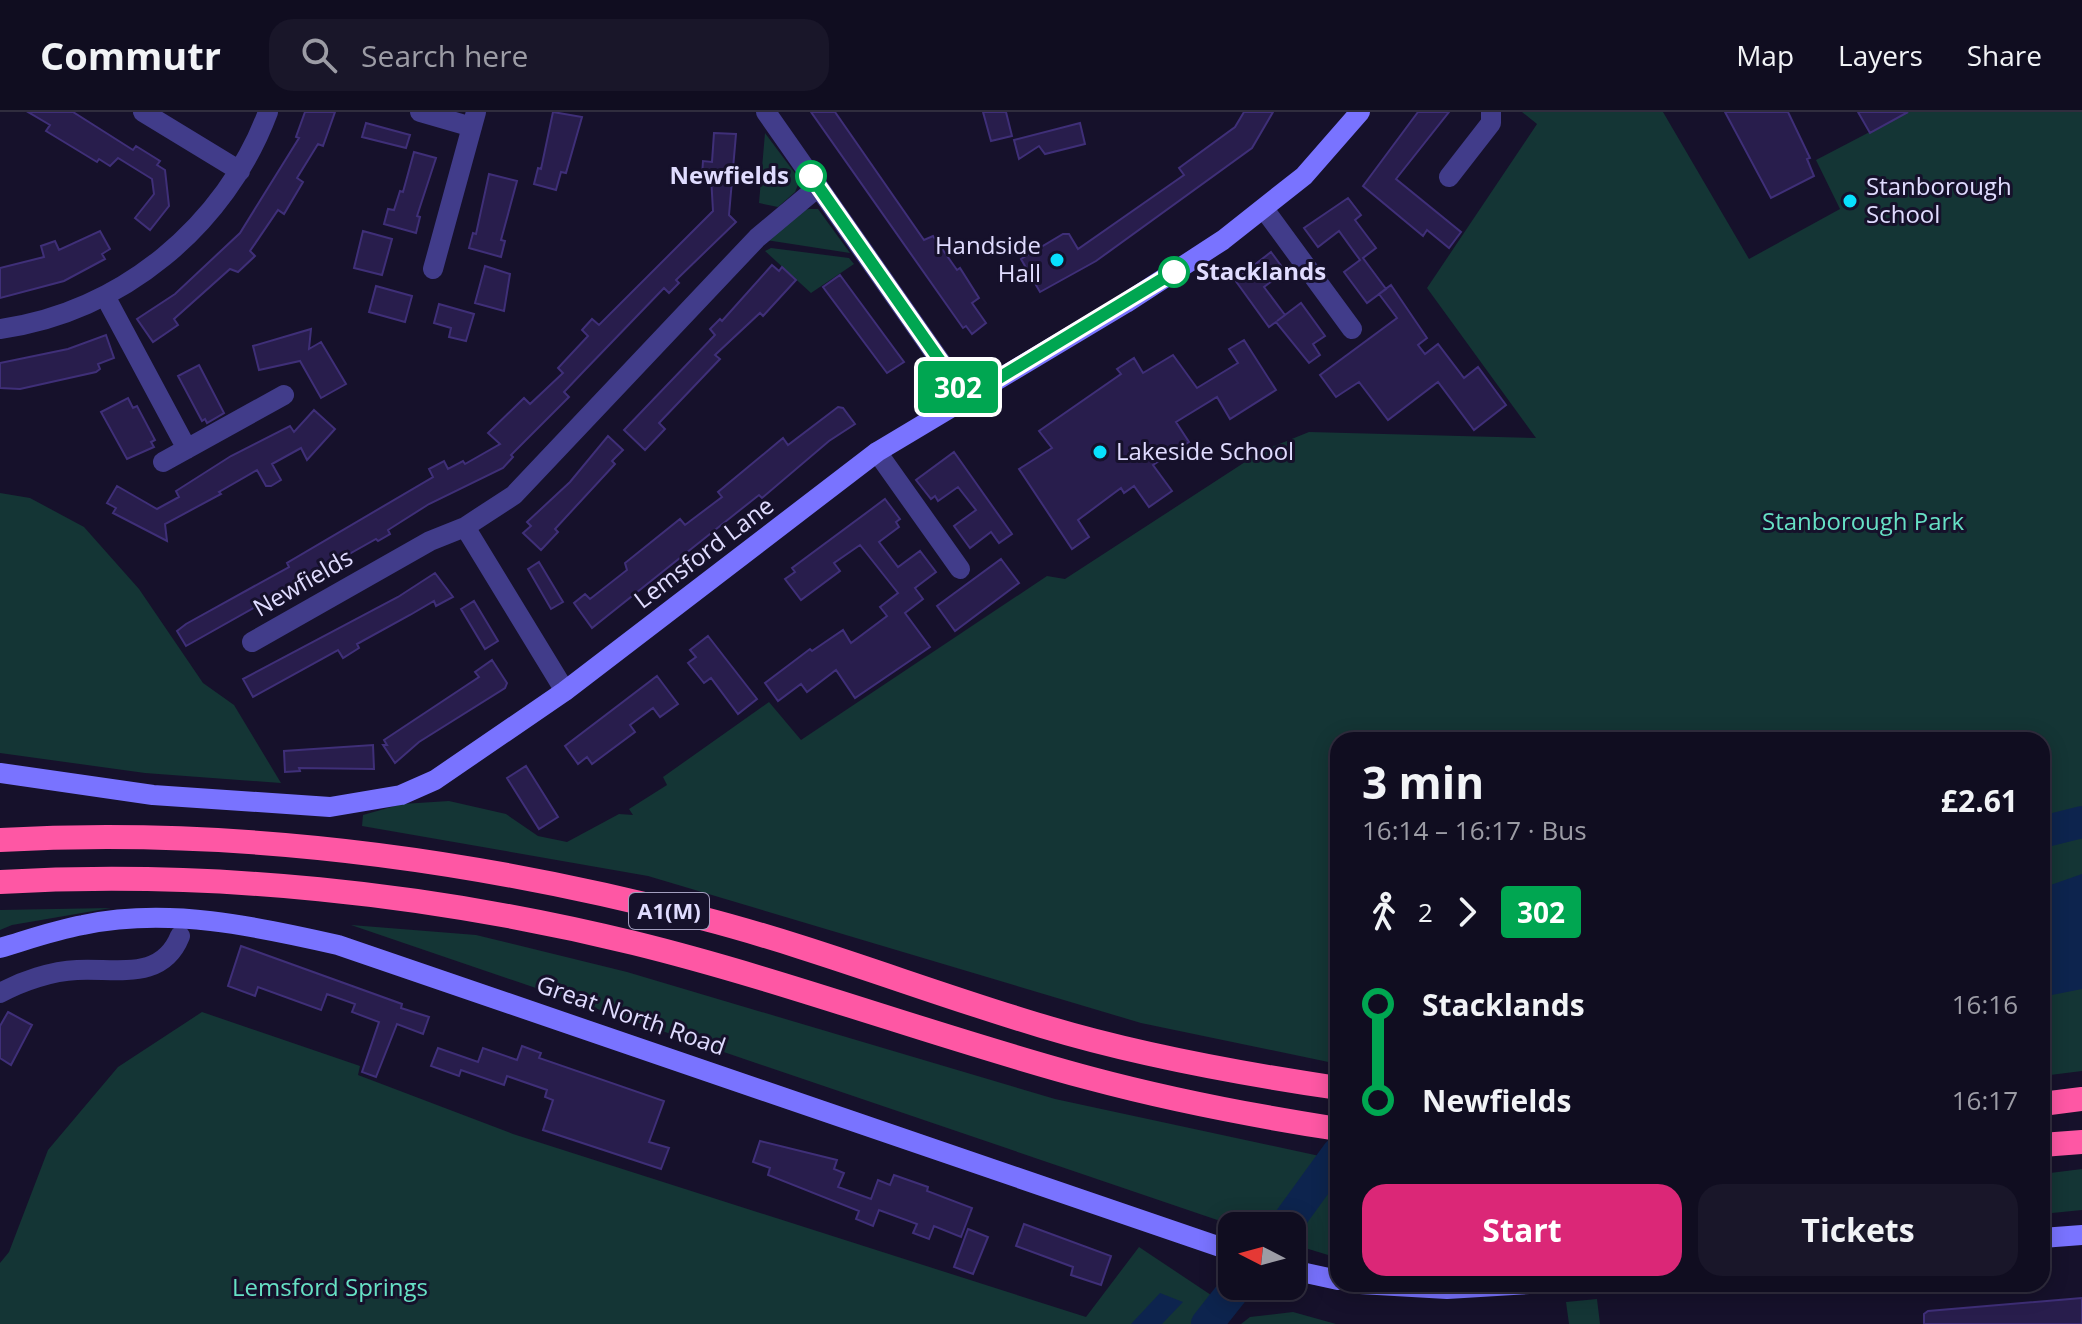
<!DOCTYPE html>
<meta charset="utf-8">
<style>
body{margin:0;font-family:"Open Sans",sans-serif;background:#191629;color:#f1f3f6;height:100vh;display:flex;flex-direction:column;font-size:30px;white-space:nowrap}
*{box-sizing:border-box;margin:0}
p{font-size:26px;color:#9c9ca5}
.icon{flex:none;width:44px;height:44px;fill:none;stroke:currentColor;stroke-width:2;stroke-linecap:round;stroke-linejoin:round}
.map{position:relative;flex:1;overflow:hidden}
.sheet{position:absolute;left:1330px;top:620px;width:720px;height:560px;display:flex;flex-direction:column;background:#100d20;border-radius:24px;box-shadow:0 4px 20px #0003,0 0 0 2px #302d3e}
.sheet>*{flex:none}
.badge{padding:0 16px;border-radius:6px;font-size:28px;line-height:52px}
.needle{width:52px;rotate:276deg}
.fabs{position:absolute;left:1218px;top:1100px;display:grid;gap:16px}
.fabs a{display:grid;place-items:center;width:88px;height:88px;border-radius:16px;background:#100d20;box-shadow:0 4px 20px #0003,0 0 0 2px #302d3e;font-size:40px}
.map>.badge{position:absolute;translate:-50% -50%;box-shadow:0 0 0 4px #fff}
.legs{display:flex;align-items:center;gap:12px;height:88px;padding:0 32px;font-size:26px}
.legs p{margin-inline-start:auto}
.overview{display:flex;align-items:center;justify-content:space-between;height:136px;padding:0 32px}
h1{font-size:44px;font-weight:700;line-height:60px}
.action{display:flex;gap:16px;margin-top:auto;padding:16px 32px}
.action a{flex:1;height:92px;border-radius:24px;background:#db2777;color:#fff;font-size:32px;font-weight:700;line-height:92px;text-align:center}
.action a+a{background:#191629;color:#f1f3f6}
ul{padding:0 32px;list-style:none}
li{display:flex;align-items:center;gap:28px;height:96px;font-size:30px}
li i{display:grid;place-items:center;width:12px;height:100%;margin:0 10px;background:currentColor}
li i::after{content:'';width:20px;height:20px;margin:-10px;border:6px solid;border-radius:50%;background:#100d20}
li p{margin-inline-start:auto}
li:first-child i{background:linear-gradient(#0000 50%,currentColor 0)}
li:last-child i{background:linear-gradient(currentColor 50%,#0000 0)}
header{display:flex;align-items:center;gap:48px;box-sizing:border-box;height:112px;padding:0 40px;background:#100d20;border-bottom:2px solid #302d3e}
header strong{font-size:38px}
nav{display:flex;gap:44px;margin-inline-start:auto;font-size:28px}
.search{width:560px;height:72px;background:#191629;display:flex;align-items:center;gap:20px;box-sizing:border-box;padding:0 28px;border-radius:24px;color:#9c9ca5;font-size:30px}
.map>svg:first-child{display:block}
.green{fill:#143535}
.water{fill:#0d244e}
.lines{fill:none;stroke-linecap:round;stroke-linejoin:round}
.river{stroke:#0d244e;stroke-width:32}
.building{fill:#281d4c;stroke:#3f2f78;stroke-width:2}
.street{stroke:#413c8a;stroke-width:20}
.secondary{stroke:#7973ff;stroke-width:20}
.highway{stroke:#fe57a4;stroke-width:24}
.line-1-casing{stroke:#fff;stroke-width:18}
.line-1{stroke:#00a651;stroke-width:12}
.stop-1-dot{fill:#fff;stroke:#00a651;stroke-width:4}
.poi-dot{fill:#08e0fe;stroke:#16112b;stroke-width:3}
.labels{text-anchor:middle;stroke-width:6;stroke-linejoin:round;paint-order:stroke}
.shield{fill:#16112b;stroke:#a39fbf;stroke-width:2}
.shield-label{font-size:22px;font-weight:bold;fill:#e0dcff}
.stop-label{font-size:24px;font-weight:bold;fill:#e0dcff;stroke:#16112b;text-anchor:end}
.poi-label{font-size:24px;fill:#e0dcff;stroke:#16112b;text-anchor:start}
.park-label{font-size:24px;fill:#66e1c5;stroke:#16112b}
.street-label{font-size:24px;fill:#e0dcff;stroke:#16112b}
</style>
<header>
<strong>Commutr</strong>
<div class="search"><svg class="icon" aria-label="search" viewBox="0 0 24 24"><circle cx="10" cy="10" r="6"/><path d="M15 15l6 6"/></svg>Search here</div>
<nav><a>Map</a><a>Layers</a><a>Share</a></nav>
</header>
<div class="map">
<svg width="2082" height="1212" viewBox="0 0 2082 1212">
<rect width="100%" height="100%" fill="#16112b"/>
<!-- green -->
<path class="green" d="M1522 0H1663L1749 147 1840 97 1816 48 1908 0H2082V959L2042 964V628H1338V952L1141 911 648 764 362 714 363 703 402 692 449 689 506 702 538 724 567 730 619 702 633 703 629 697 667 673 663 665 769 590 801 628 1047 464 1065 467 1262 339 1309 320 1536 326 1427 176 1537 12Z
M765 21 800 68 795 80 778 95 759 91Z
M809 97H818L850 141 766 128 797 100Z
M771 136 849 146 854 152 811 181 765 139Z
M0 381 30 386 84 415 139 477 203 571 234 593 281 671 145 661 0 641Z
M111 796 12 813 0 818V798Z
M351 813 476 823 627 860 1055 987 1338 1048V1146L1292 1132V1114H1235Z
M202 900 360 954 358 963 513 1022 1086 1205 1139 1135 1223 1191 1207 1212H0V1151L9 1140 48 1038 118 955Z
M2082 1057V1098L2042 1102V1062Z
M1597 1187 1600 1212H1569L1566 1190Z
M1293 1200 1336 1212H1241L1250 1205Z"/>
<!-- water -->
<path class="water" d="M2082 762V877L2042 885V776Z
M1160 1181 1183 1190 1162 1212H1131Z"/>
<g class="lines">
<!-- river -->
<path class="river" d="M2042 720 2082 710
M1285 1114 1338 1041
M1207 1212 1237 1174"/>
</g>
<!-- building -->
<path class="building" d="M28 0H73L133 38 136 34 160 49 157 53 165 58 169 94 150 118 135 106 154 82 152 67 118 46 110 54 99 47 97 50 46 19 50 13Z
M305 0H335L323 34 318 32 297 66 303 70 284 102 278 98 250 139 255 144 238 160 230 157 174 207 178 213 153 230 137 207 175 182 240 121 299 26 296 25Z
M553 0 582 5 566 61 561 60 556 78 534 72 538 56 541 57Z
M811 0H835L924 128 933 124 957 158 960 156 979 186 972 191 986 211 972 222 966 214 963 216Z
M983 0H1006L1012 24 991 29Z
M1244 0H1273L1252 36 1096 149 1040 180 1021 147 1063 122H1069L1078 137 1184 63 1179 56 1235 15Z
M1418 0H1449L1396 67 1461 120 1449 136 1427 118 1423 124 1363 74Z
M1725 0H1788L1810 46 1807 47 1814 64 1771 86Z
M1858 0H1908L1870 21Z
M366 11 410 23 406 36 362 25Z
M1080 11 1085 32 1045 42 1039 34 1019 47 1014 28Z
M714 21 736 22 729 103 736 110 676 168 679 171 669 181 664 176 583 260 564 280 569 285 511 343 513 345 503 356 429 392 388 418 390 422 378 429 376 427 186 534 177 519 186 512 289 455 287 451 433 365 429 357 444 349 448 357 463 349 465 352 500 332 488 321 524 286 530 292 563 261 558 256 588 224 582 218 592 207 599 213 713 99 711 64H702L703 49 712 50Z
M414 40 436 46 417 104 420 105 416 121 384 112 388 97 394 98 400 79 403 80Z
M489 62 517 69 501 128 505 129 501 145 469 136 473 121 476 122Z
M1348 86 1361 103 1355 108 1376 136 1363 146 1386 177 1367 191 1344 160 1360 148 1339 119 1318 135 1304 116Z
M100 119 110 137 102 142 105 147 64 169 0 186V156L44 145 41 134 55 129 59 138Z
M363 119 392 127 382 163 354 156Z
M1271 140 1285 159 1264 175 1285 203 1277 209 1301 191 1325 224 1313 232 1320 243 1309 251 1276 210 1269 215 1235 168Z
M772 153 779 159 782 155 796 168 763 204 760 201 715 243 720 247 659 311 665 317 645 338 624 318 715 223 710 217 720 207 722 209Z
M485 154 510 162 504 199 475 191Z
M840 163 904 250 887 261 823 175Z
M1391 173 1427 226 1418 233 1425 242 1438 232 1464 266 1478 255 1506 293 1474 318 1438 270 1388 308 1359 270 1336 285 1320 263 1397 206 1379 182Z
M376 174 412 184 405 210 369 200Z
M439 192 474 202 466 229 449 225 451 216 434 211Z
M311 217 309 237 321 230 346 272 321 286 300 249 259 258 253 234Z
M106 223 114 246 98 252 100 257 96 260 20 277 0 276V251L68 237Z
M1244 228 1276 278 1230 307 1217 285 1176 310 1189 330 1153 353 1172 379 1149 395 1134 374 1124 381 1121 376 1078 408 1089 425 1072 437 1019 357 1052 336 1039 319 1121 262 1117 257 1134 246 1143 261 1173 243 1197 276 1238 251 1229 237Z
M199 253 224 301 207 311 205 307 202 309 178 264Z
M128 286 133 296 137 294 155 328 151 330 154 335 127 347 101 300Z
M838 295 843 296 855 312 829 329 762 386 759 383 735 402 592 516 574 491 585 482 590 487 627 458 625 451 680 407 685 413 722 385 718 380 783 326 788 333Z
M314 298 335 317 307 348 301 336 272 352 281 368 271 374H266L257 358 219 380 221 382 165 412 167 429 113 401 116 396 107 391 117 374 157 397 179 385 176 379 231 344 290 314 294 320Z
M608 324 623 338 612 349 615 352 555 417 558 420 541 438 523 421 531 414 527 410 570 370Z
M954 340 1012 422 999 431 991 420 970 436 954 414 976 398 958 375 938 389 935 384 931 387 916 368Z
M885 387 900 407 896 410 899 415 879 430 898 455 920 439 936 460 915 476 923 487 905 501 930 535 855 586 836 558 807 580 801 572 778 589 765 571 810 537 812 539 843 518 851 531 887 504 880 495 898 481 860 433 834 451 840 459 801 488 785 467 795 460 792 456Z
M1001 447 1019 471 955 519 937 494Z
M539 450 563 490 551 497 528 457Z
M435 461 453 485 436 494 434 489 410 503 357 532 359 536 343 546 338 538 253 585 243 567 398 485Z
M474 489 498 529 485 537 461 497Z
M708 524 757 587 738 602 711 566 704 571 688 551 696 545 690 538Z
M492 548 507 571 505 576 419 630 395 651 383 633H387L384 628 479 565 475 560Z
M657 564 678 592 660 605 653 596 630 613 635 620 592 652 587 645 578 652 565 634Z
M373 633 374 657 299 656 300 659 285 660 284 639Z
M526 654 558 705 539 717 507 666Z
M241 834 402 892 401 896 429 905 423 922 397 912 376 965 362 960 379 910 352 900 355 892 327 882 321 898 258 875 255 884 228 874Z
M8 900 32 913 11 953 0 946V914Z
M522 934 541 941 539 946 664 989 649 1030 669 1036 661 1057 543 1018 553 988 545 985 547 978 507 964 504 973 461 958 459 964 431 954 438 936 478 950 483 936 517 948Z
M760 1029 837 1048 834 1057 844 1061 838 1075 871 1087 878 1068 890 1073 894 1063 928 1075 927 1079 972 1096 961 1125 934 1114 929 1127 913 1121 917 1112 879 1098 873 1114 856 1107 859 1099 768 1063 770 1056 753 1050Z
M1024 1112 1111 1144 1101 1173 1071 1163 1073 1155 1016 1134Z
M968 1117 988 1125 973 1162 954 1155Z
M2082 1186V1212H1924V1202L1928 1199Z"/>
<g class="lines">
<!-- street -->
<path class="street" d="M143 0 240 59
M420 0 472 15
M766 0 966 286
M1449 65 1491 11V0
M1264 97 1352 217
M433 157 476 0
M105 184 187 337
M0 217C121 201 226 113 268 0
M877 340 960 457
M163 350 284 283
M465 415 565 579
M252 530 430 429 465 415 514 383 757 126 818 75
M0 881C22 869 52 859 77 858 118 856 162 869 180 824"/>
<!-- secondary -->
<path class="secondary" d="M0 661 153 683 330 695 401 683 435 668 565 579 877 340 1126 191 1223 128 1304 64 1360 0
M0 836C27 828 55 818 83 813 168 795 255 814 338 833L1232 1139
M2042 1126 2082 1123
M1292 1158 1338 1168
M1360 1172 1447 1177 1529 1172"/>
<!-- highway -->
<path class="highway" d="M0 728C235 715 474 747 701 806 817 836 928 880 1042 914 1134 942 1243 962 1338 976
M0 770C211 758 429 781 634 831 788 869 936 925 1089 966 1171 988 1254 1004 1338 1017
M2042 992 2082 987
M2042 1033 2082 1030"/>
</g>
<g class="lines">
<defs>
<path id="line-1" d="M811 64 966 286 1174 160"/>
</defs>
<!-- line-1 casing -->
<use href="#line-1" class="line-1-casing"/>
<!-- line-1 -->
<use href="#line-1" class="line-1"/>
</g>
<!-- markers -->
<g class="stop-1-dot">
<circle cx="811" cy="64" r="14"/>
<circle cx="1174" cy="160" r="14"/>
</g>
<g class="poi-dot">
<circle cx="1850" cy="89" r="8"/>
<circle cx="1057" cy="148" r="8"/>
<circle cx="1100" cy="340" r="8"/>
</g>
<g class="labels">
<!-- shield labels -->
<rect class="shield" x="629" y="781" width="80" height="36" rx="6"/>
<g class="shield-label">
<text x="669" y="807">A1(M)</text>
</g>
<!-- stop labels -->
<g class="stop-label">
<text x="789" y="72">Newfields</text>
<text x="1196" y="168" text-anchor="start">Stacklands</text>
</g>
<!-- poi labels -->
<g class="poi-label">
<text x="1866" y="83">Stanborough<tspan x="1866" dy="28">School</tspan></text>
<text x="1041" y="142" text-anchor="end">Handside<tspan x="1041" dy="28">Hall</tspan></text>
<text x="1116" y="348">Lakeside School</text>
</g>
<!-- park labels -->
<g class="park-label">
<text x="1863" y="418">Stanborough Park</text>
<text x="330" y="1184">Lemsford Springs</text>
</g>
<!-- street labels -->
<g class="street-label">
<text transform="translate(704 441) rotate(-37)" y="8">Lemsford Lane</text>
<text transform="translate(303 471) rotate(-30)" y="8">Newfields</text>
<text transform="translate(631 904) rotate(19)" y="8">Great North Road</text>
</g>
</g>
</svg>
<div class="fabs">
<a><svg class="needle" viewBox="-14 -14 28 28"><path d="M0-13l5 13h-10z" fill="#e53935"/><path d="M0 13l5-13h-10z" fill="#9c9ca5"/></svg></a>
</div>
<b class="badge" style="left:958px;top:275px;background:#00a651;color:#fff">302</b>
<section class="sheet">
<div class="overview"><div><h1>3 min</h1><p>16:14 – 16:17 · Bus</p></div><b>£2.61</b></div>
<div class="legs"><svg class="icon" aria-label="walk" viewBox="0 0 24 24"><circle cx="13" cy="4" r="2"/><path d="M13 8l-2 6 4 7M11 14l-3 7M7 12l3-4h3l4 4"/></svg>2<svg class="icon" aria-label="forward" viewBox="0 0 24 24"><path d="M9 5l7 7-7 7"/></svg><b class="badge" style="background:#00a651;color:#fff">302</b></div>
<ul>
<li><i style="color:#00a651"></i><b>Stacklands</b><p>16:16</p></li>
<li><i style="color:#00a651"></i><b>Newfields</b><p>16:17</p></li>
</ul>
<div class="action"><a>Start</a><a>Tickets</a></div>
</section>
</div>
